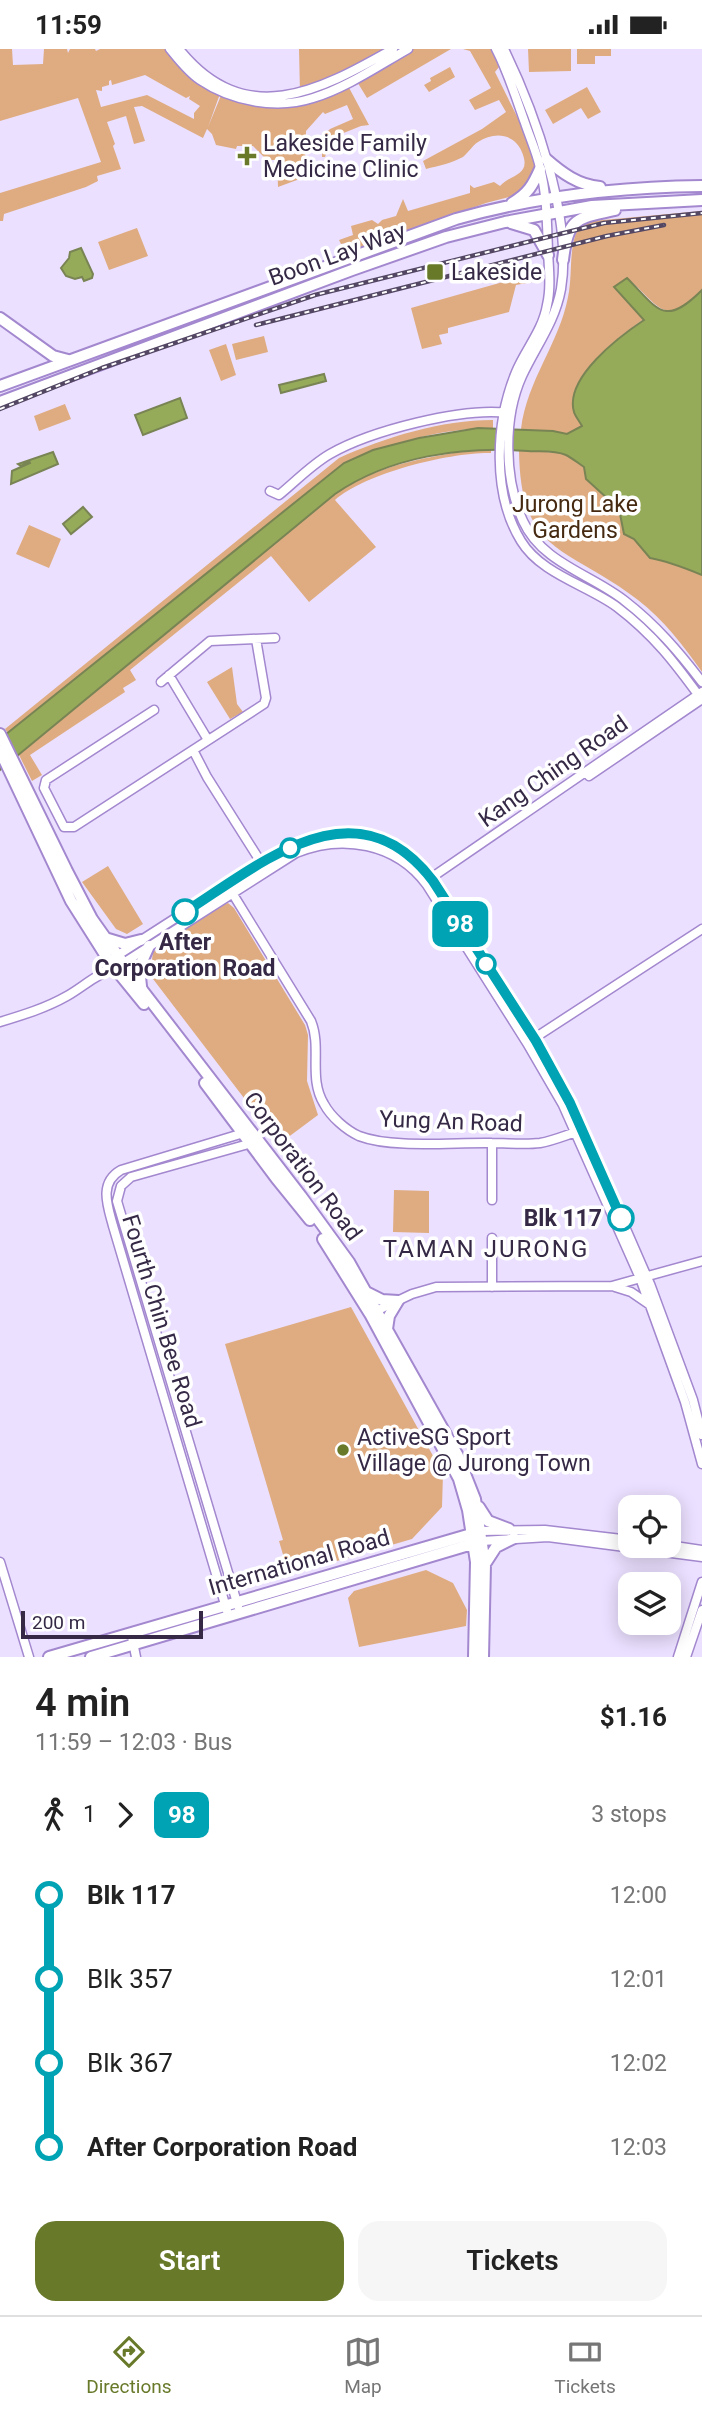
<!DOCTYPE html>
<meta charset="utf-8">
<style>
body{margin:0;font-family:Roboto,sans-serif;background:#f6f6f6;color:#222;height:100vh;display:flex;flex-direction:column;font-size:26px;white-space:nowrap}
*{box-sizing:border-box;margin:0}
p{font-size:23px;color:#767676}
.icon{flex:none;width:38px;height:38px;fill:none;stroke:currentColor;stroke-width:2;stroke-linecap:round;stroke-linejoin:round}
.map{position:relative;height:1608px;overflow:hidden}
.sheet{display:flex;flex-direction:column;background:#fff;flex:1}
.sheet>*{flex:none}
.badge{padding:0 14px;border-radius:10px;font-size:24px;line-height:46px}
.buttons{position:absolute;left:618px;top:1446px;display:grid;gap:14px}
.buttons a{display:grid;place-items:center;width:63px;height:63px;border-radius:14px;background:#fff;box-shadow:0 4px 18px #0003;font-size:35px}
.scale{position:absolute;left:21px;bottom:18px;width:182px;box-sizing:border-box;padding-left:7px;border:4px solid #352946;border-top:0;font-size:19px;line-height:24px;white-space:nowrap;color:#352946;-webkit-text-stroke:5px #fff;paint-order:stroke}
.map>.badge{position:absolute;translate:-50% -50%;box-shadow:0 0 0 4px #fff}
.legs{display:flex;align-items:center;gap:10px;height:77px;padding:0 35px;font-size:23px}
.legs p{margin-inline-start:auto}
.headline{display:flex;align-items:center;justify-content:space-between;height:119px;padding:0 35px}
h1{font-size:38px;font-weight:600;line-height:52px}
.action{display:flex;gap:14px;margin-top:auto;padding:14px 35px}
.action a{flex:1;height:80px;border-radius:21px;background:#687a2a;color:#fff;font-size:28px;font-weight:600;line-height:80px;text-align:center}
.action a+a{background:#f6f6f6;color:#222}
ul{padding:0 35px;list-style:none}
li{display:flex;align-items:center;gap:24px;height:84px;font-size:26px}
li i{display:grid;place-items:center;width:10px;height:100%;margin:0 9px;background:currentColor}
li i::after{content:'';width:18px;height:18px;margin:-9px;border:5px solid;border-radius:50%;background:#fff}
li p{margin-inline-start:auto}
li:first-child i{background:linear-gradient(#0000 50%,currentColor 0)}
li:last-child i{background:linear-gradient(currentColor 50%,#0000 0)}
.status{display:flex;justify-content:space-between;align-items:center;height:49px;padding:0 35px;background:#fff;direction:ltr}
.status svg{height:19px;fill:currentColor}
.menu{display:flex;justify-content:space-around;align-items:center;height:98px;border-top:2px solid #e0e0e0;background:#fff;font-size:19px;color:#767676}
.menu a{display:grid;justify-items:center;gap:4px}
.menu .selected{color:#687a2a}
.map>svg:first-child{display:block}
.green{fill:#dfac81;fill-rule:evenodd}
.water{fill:#96ab5a;stroke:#798454;stroke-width:2}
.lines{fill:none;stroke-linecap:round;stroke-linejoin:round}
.minor-casing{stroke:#a388cf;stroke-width:11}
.major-casing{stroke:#a388cf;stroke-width:14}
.minor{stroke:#fff;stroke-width:8}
.major{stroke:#fff;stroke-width:10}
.rail-casing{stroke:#534764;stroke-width:4.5}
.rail{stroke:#fff;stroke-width:2;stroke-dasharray:5;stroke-linecap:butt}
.line-1-casing{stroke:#fff;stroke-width:16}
.line-1{stroke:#00a3b4;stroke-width:10}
.poi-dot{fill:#687a2a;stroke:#fff;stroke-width:2.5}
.stop-1-dot{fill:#fff;stroke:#00a3b4;stroke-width:3.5}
.labels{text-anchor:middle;stroke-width:7;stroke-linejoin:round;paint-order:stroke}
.poi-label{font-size:23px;fill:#352946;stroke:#fff;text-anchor:start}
.street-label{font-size:23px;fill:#352946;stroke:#fff}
.park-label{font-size:23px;fill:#452910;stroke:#fff}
.stop-label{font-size:23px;font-weight:bold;fill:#352946;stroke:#fff}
.neighbourhood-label{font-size:24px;letter-spacing:2px;fill:#352946;stroke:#fff}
</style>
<div class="status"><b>11:59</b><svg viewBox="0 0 49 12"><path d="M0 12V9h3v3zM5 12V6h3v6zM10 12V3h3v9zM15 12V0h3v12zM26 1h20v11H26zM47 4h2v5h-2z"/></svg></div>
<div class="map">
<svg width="702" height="1608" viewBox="0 0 702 1608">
<rect width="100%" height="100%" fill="#ebe0ff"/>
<!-- green -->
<path class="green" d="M0 0H12L13 16 43 15 44 0H67L68 4 70 0H95L96 2 100 0H170L200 31 221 42 208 78 222 44 242 51 313 50 347 35 369 76 361 77 331 89 325 108H322V88L330 80 353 70 347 56 325 65 323 63 306 82 305 118H322L317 126 305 128 278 138 277 108 276 111H267L253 97H237L236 100 216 96 212 85 207 80 203 89 142 57 134 58 145 92 134 95 126 67 107 73 115 95 113 97 121 120 97 127 98 132 86 138 4 165 3 172H0V144L101 113 78 49 0 72ZM145 26 186 49 190 47 189 50 200 57 194 64V70L147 46 101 58 96 41 102 42V38L109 36V32L111 31 112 36Z
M299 0H388L300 44Z
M409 0H451L367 49 356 31Z
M463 0H496L503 13 495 23 536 106 534 126 517 146 486 154 350 202 346 194 341 195 339 191 353 186 351 177 372 171 378 175 382 171 396 167 403 150 408 162 470 144V136L474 139 494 133 500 137C512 124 533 127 521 101 513 84 493 83 478 93 472 97 469 103 463 108 452 114 438 117 426 120L423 112 482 80 506 63 499 51 475 61 469 51 491 39 470 2Z
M528 0H571V22L529 23Z
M577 0H611V7H595V15H577Z
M450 18 455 28 429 43 424 36 431 32 430 29Z
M587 38 601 63 588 70 581 59 553 75 545 61Z
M702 162V241C662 280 660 256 627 229L615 239 644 270C621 286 563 329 574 363 575 367 580 373 582 377L567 385 521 380C527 331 559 295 568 248 573 225 568 201 578 179L592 172Z
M137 179 148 207 109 221 98 193Z
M538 223V232L516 236 509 263 448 279V284L439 286 442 295 422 300 411 259Z
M264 287 268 303 236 311 232 295Z
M226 295 236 326 221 332 209 301Z
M65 355 71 370 39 382 34 367Z
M493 371V379C443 379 390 394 344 414L8 684 5 680 339 409C386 388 441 371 493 371Z
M479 400H491V404C451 403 365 424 335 451L376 498 309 553 271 507 130 621 136 631 123 639 125 643 30 706 42 726 32 732 19 706 335 445C378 415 428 408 479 400Z
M519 401 559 404 568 407 584 418 601 442 619 460 624 485 634 490 650 509C668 512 685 519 702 526V623C683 596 664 571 638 551 568 497 520 507 519 401Z
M29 476 61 490 49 519 16 505Z
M232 618 237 655 243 663 230 670 207 633Z
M108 817 143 875 127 885 116 880 82 833Z
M228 854 234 859 305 976 308 986 307 1032 318 1066 279 1095 150 926 153 903 219 857Z
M394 1141 429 1142V1184L393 1183Z
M351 1258 443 1425 442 1458 412 1490 289 1526 279 1492 283 1491 225 1295Z
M426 1521 453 1534 467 1561 466 1577 359 1598 348 1549 354 1542Z"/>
<!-- water -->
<path class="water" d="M81 199 93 225 92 229 84 232 82 228 75 230 66 227 61 219 69 209 70 203Z
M627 229C658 260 664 279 702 241V526C685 519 668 512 650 509L634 490 624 485 619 460 586 430 584 418C578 414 572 409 566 406 554 401 540 403 528 402 463 397 390 407 335 445L0 721V690L344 414 373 401 419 389 478 379 553 382 567 385 582 377C580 373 575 367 574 363 564 329 620 287 644 271L614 238Z
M324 325 326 332 281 344 279 336Z
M180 349 187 369 143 386 135 366Z
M53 403 58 415 11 435 12 422 30 414 29 412 21 417 18 415Z
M83 458 92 468 71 485 63 475Z"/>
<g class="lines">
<defs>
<path id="minor" d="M170 0C179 11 188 23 200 31 231 52 276 61 313 49 346 39 378 17 408 0
M179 0C245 82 319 42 393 0
M496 0C508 23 516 49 525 74 530 89 537 104 540 119 547 146 547 176 548 203 549 221 551 239 547 256 543 281 525 301 516 323 495 374 492 445 521 492 541 525 587 536 617 558 654 586 675 614 702 651
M504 0C535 64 573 169 561 240 555 273 536 297 522 327 503 369 504 430 523 472 542 514 591 525 625 552 656 576 679 603 702 633
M270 442 279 446C295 433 311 416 330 405 370 382 462 358 508 364
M169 626 208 691
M161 633 210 592 275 589
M154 661 46 731 44 739 64 778H74L264 655 266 649 256 590
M193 701 207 728 262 815
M589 727 702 650
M428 831 702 643
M231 842 311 972C322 999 308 1029 324 1055 331 1068 346 1081 359 1087 393 1100 455 1093 492 1094 508 1094 525 1096 540 1094 552 1092 564 1087 576 1083
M115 908 227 836 303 792 334 785 369 787 386 792 406 804 421 817 444 848 536 992 571 1054 650 1235 693 1351 702 1386
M0 973C23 966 46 959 67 947 83 938 96 925 114 920L296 804C342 785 396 794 427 836L527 994 563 1056 640 1229 685 1353 702 1415
M530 992 702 880
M492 1151V1094
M492 1238V1189
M615 1238 631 1243 650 1256
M374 1263 412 1245 436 1238 612 1237 702 1212
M480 1482 545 1481 630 1491
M482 1492 548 1488 702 1508
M668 1496 702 1501
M0 1513 29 1608
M238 1557 117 1152 121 1137 131 1128 252 1094
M227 1562 113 1177C108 1158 98 1134 121 1121L247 1083
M134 1583 132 1588 136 1608
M678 1608 702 1533
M686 1608 702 1561"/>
<path id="major" d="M546 110C562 124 578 136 600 138
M512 154C528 145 533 136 540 120
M511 174 534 181 548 206
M563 211C568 167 577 170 615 161
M0 269 53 307 68 311
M0 337 456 170C537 147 618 138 702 137
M0 353 352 221 446 188 505 173 592 157 702 151
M0 685 67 822 92 870 143 942 301 1147 349 1213 458 1407 475 1450 485 1515 483 1608
M0 702 71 852 109 912 144 955
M105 889 125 895 141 891
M141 937 139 919 149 897
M205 1034 276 1129 310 1171
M323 1190 370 1265 459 1430 468 1461 476 1513 474 1608
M366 1243 382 1251 398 1252
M387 1280 389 1267 398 1252
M479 1458 488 1472 509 1480
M485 1515 496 1498 514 1489
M49 1608 478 1483
M91 1608 479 1493"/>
</defs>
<!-- minor casing -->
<use href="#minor" class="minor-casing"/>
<!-- major casing -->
<use href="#major" class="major-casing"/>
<!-- minor -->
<use href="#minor" class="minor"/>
<!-- major -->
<use href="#major" class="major"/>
<defs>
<path id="rail" d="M256 276 607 187 664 176
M0 360 102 319 315 246 604 174 702 164"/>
</defs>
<!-- rail casing -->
<use href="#rail" class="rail-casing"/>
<!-- rail -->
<use href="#rail" class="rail"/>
</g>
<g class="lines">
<defs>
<path id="line-1" d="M185 863C262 814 356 731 433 832L536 992 570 1054 621 1169"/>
</defs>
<!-- line-1 casing -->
<use href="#line-1" class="line-1-casing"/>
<!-- line-1 -->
<use href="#line-1" class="line-1"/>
</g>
<!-- markers -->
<g class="poi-dot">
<path d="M243.5 96.5h7v7h7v7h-7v7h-7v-7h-7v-7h7z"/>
<rect x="426" y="214" width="18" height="18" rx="3.5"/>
<circle cx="343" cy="1401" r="7"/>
</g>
<g class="stop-1-dot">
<circle cx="290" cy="799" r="9"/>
<circle cx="185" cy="863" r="12"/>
<circle cx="486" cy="915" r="9"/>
<circle cx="621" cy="1169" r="12"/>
</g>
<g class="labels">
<!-- poi labels -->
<g class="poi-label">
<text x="263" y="102">Lakeside Family<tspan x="263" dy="26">Medicine Clinic</tspan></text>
<text x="451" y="231">Lakeside</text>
<text x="357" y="1396">ActiveSG Sport<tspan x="357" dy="26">Village @ Jurong Town</tspan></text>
</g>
<!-- street labels -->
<g class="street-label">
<text transform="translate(337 205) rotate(-20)" y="8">Boon Lay Way</text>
<text transform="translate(553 722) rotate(-35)" y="8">Kang Ching Road</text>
<text transform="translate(451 1072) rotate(2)" y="8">Yung An Road</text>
<text transform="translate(303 1117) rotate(53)" y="8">Corporation Road</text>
<text transform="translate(162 1272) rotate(73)" y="8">Fourth Chin Bee Road</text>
<text transform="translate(299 1513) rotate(-16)" y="8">International Road</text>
</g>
<!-- park labels -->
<g class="park-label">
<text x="575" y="463">Jurong Lake<tspan x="575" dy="26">Gardens</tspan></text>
</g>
<!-- stop labels -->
<g class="stop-label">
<text x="185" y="901">After<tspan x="185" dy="26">Corporation Road</tspan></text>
<text x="602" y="1177" text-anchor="end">Blk 117</text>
</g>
<!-- neighbourhood labels -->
<g class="neighbourhood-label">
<text x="486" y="1208">TAMAN JURONG</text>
</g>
</g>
</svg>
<div class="buttons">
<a><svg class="icon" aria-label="locate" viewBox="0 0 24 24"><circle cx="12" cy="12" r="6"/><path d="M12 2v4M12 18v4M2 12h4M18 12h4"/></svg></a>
<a><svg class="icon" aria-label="layers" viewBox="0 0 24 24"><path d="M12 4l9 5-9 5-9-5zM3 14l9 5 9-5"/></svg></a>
</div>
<div class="scale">200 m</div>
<b class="badge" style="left:460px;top:875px;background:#00a3b4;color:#fff">98</b>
</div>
<section class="sheet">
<div class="headline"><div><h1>4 min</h1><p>11:59 – 12:03 · Bus</p></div><b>$1.16</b></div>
<div class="legs"><svg class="icon" aria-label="walk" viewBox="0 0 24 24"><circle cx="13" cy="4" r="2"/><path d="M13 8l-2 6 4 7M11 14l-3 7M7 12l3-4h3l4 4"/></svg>1<svg class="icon" aria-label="forward" viewBox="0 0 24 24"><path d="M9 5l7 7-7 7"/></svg><b class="badge" style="background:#00a3b4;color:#fff">98</b><p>3 stops</p></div>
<ul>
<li><i style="color:#00a3b4"></i><b>Blk 117</b><p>12:00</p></li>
<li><i style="color:#00a3b4"></i><span>Blk 357</span><p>12:01</p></li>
<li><i style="color:#00a3b4"></i><span>Blk 367</span><p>12:02</p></li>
<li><i style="color:#00a3b4"></i><b>After Corporation Road</b><p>12:03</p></li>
</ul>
<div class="action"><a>Start</a><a>Tickets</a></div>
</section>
<nav class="menu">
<a class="selected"><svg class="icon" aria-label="directions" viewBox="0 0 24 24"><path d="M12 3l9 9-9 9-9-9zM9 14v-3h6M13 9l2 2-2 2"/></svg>Directions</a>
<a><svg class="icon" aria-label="map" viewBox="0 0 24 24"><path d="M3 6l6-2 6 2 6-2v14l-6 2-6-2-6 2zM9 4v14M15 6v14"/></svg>Map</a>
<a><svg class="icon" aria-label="tickets" viewBox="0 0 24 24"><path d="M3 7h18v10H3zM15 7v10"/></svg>Tickets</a>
</nav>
